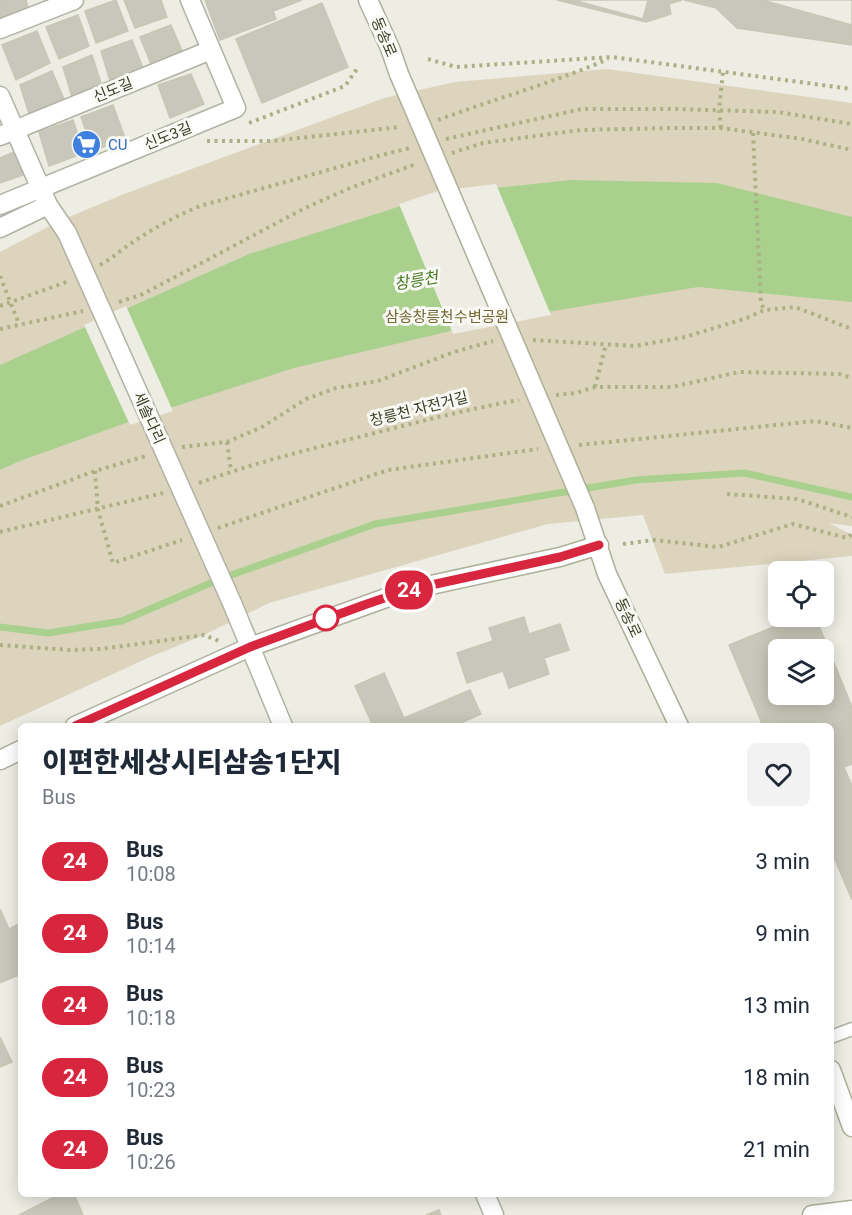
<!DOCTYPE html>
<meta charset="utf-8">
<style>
body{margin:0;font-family:Roboto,"Noto Sans KR",sans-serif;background:#f2f2f3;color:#1f2937;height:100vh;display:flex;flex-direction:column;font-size:22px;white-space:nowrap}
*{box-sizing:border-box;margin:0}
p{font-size:20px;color:#747a83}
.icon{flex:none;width:33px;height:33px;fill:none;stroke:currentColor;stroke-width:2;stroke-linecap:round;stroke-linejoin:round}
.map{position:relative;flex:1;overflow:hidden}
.side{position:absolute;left:18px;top:723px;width:816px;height:474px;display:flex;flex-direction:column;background:#fff;border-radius:9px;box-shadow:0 3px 15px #0003}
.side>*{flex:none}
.badge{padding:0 12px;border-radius:20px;font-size:21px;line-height:39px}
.buttons{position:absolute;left:768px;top:561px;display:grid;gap:12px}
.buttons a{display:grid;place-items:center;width:66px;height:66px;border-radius:9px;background:#fff;box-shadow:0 3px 15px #0003;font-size:30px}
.map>.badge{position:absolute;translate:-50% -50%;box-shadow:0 0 0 3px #fff}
.round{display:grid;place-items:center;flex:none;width:63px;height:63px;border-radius:9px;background:#f2f2f3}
.headline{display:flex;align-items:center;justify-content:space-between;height:102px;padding:0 24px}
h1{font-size:28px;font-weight:800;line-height:45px}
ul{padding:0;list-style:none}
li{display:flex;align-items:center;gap:18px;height:72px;padding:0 24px}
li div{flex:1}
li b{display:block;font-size:22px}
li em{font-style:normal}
li .badge{min-width:66px;font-weight:700;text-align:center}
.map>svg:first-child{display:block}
.green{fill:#ddd4be}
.water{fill:#aad08e}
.pier{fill:#edede4}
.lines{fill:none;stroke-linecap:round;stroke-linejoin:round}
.stream{stroke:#aad08e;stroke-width:7}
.building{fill:#c8c7b9;stroke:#c6c7b6;stroke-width:1.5;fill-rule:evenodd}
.lane-casing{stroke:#b0b2a3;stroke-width:15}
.street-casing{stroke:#b0b2a3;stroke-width:21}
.secondary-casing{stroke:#aeb09a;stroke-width:21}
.path{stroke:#abb085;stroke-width:4;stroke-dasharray:3 4.5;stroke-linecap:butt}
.lane{stroke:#fff;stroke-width:12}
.street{stroke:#fff;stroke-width:18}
.secondary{stroke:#fff;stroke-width:18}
.street-bridge-casing{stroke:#b0b2a3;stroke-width:21;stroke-linecap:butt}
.secondary-bridge-casing{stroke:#aeb09a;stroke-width:21;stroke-linecap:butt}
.street-bridge{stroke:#fff;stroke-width:18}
.secondary-bridge{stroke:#fff;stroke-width:18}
.line-casing{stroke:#fff;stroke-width:14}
.line{stroke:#d7263d;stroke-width:9}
.stop-dot{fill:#fff;stroke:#d7263d;stroke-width:3}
.labels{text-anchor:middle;stroke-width:6;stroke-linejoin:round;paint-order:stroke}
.street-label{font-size:15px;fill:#3a3e24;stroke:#f9f9f5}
.shop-label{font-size:15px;fill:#366cbe;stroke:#f9f9f5;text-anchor:start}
.park-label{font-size:15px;fill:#74672f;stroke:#f9f9f5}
.water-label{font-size:16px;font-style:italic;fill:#44791f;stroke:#f9f9f5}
</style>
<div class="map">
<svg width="852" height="1215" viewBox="0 0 852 1215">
<rect width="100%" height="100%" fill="#edede4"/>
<!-- green -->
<path class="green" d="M607 69 852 103V526L829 523 852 535V556L665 574 643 515 548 524 269 603 204 635 150 657 0 726V252L59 221 124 194 384 98 455 82Z"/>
<!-- water -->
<path class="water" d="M570 180 717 183 852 217V302L698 287 493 321 294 368 148 415 20 461 0 470V365L249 254 439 194Z"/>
<!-- pier -->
<path class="pier" d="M496 184 551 315 453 334 399 204 438 191Z
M126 306 173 411 130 425 84 325Z"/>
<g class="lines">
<!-- stream -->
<path class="stream" d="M0 627 48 633 122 621 220 579 375 524 600 486 636 480 744 473 852 497"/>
</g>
<!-- building -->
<path class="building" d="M0 0H26L28 7 0 20Z
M116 0 128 31 96 43 85 11Z
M124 0H161L167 17 135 28Z
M205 0H302L273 11 276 19 220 40Z
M557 0H682L669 4 671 14 646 22Z
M573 0H648L643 19Z
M684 0H852V45L737 28 716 8Z
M762 0H852V25Z
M322 3 348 67 262 103 236 39Z
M78 15 89 46 59 59 46 27Z
M171 25 183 53 151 64 140 37Z
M37 31 50 63 16 80 2 45Z
M132 40 143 68 110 81 101 51Z
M92 55 102 86 72 97 63 67Z
M52 71 64 99 29 114 20 85Z
M191 74 204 104 170 118 158 85Z
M113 105 125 138 93 151 81 117Z
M73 120 84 153 49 166 39 132Z
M14 152 23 175 0 183V158Z
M800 616H815L852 707V764L831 772V726H763L729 645ZM778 650H824V694H778Z
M524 617 529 634 560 624 569 650 544 658 549 674 509 688 503 671 467 683 457 653 493 641 489 628Z
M384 673 404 718 470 690 481 714 454 726H373L355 686Z
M844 767 852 786V900L831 850V772Z
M0 909 9 929 21 923V974L0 983Z
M0 1037 12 1062 0 1067Z
M60 1194H74L83 1215H19Z
M439 1210 441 1215H426Z"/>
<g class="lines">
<defs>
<path id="lane" d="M831 1037 852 1029"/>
<path id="street" d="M0 29 74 0
M0 96 48 205 67 233
M0 136 211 50
M0 205 236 108 190 0
M0 228 48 205
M232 603 283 726
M485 1194 494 1215"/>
<path id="secondary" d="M368 0 390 48 399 74
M585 508 607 574 679 726
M75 726 250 647 408 590 560 557 599 545
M0 760 21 750
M831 1070 852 1127
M812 1215 852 1210"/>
</defs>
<!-- lane casing -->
<use href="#lane" class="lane-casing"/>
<!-- street casing -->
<use href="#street" class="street-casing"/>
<!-- secondary casing -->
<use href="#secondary" class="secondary-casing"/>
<!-- path -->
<path class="path" d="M428 59 456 67 612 57 852 89
M438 120C494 99 553 83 608 59
M249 123 345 86 357 69
M721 128 719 110 723 72
M753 133 761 303 764 310
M446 139 582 109H675L778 112 852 124
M207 141H272L400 127
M452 153 483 143 581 130 672 128H721L802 139 852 150
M100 265C111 259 120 251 130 244 152 229 176 216 200 206L378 156 410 148
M0 276 19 324
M119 302 143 294 305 208 350 188 416 164
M0 306 69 281
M0 329 83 311
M533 340 635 346 685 337 747 318 764 310 795 307 852 329
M595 387 606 344
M556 395 576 393 595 387H672L739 372 839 374 852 378
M227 442 231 471
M579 445 816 421 852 428
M182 447 227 442 262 427 306 399 336 388 378 381 454 352 493 341
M95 471 98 510 113 563 182 540
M199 483C253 463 310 449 367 435 418 422 468 409 519 400
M727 494 797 499 852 517
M0 506 95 471 146 456
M218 528 388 470 538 449
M0 532 163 493
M623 544 654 540 718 547 793 524 847 538 852 534
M0 645 69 650 101 649 204 635 219 641"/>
<!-- lane -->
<use href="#lane" class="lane"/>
<!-- street -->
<use href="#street" class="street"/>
<!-- secondary -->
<use href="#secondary" class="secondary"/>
<defs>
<path id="street-bridge" d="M67 233 232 603"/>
<path id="secondary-bridge" d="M399 74 585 508"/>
</defs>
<!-- street-bridge casing -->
<use href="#street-bridge" class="street-bridge-casing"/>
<!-- secondary-bridge casing -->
<use href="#secondary-bridge" class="secondary-bridge-casing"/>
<!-- street-bridge -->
<use href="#street-bridge" class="street-bridge"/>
<!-- secondary-bridge -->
<use href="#secondary-bridge" class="secondary-bridge"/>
</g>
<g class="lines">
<defs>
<path id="line" d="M75 726 250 647 364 605 408 590 560 557 599 545"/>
</defs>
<!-- line casing -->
<use href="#line" class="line-casing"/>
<!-- line -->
<use href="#line" class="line"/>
</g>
<!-- icons -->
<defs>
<symbol id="supermarket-disc" viewBox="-11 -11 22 22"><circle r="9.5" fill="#3f7fe0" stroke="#f9f9f5"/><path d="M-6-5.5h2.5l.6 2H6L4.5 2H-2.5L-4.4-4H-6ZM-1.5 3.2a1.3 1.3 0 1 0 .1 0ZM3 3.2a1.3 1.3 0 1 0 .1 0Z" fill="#fff"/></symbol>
</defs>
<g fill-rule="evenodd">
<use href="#supermarket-disc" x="70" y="128" width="33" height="33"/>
</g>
<!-- markers -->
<circle class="stop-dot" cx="326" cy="618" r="12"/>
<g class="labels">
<!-- street labels -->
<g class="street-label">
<text transform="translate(384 37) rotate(67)" y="5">동송로</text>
<text transform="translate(113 90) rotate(-22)" y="5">신도길</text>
<text transform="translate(168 136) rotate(-22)" y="5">신도3길</text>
<text transform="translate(419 409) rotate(-14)" y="5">창릉천 자전거길</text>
<text transform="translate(149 418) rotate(66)" y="5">세솔다리</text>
<text transform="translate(628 618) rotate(65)" y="5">동송로</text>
</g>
<!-- shop labels -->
<g class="shop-label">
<text x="108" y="150">CU</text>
</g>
<!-- park labels -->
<g class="park-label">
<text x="447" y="322">삼송창릉천수변공원</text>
</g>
<!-- water labels -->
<g class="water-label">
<text transform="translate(416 280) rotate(-10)" y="6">창릉천</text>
</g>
</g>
</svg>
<div class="buttons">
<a><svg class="icon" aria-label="locate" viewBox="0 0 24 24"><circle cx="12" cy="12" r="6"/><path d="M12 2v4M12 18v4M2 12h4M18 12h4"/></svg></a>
<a><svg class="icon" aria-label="layers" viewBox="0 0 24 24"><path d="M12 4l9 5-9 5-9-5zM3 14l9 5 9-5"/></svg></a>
</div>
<b class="badge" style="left:409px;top:590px;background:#d7263d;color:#fff">24</b>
<section class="side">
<div class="headline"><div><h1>이편한세상시티삼송1단지</h1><p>Bus</p></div><a class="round"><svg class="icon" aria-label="heart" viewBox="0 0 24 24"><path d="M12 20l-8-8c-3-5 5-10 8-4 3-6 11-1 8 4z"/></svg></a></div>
<ul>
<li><span class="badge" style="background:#d7263d;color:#fff">24</span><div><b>Bus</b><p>10:08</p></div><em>3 min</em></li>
<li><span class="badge" style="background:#d7263d;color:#fff">24</span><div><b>Bus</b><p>10:14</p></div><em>9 min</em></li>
<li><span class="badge" style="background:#d7263d;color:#fff">24</span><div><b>Bus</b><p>10:18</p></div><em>13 min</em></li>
<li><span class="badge" style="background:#d7263d;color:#fff">24</span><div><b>Bus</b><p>10:23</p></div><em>18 min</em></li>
<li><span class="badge" style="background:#d7263d;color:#fff">24</span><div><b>Bus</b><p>10:26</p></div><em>21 min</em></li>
</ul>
</section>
</div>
